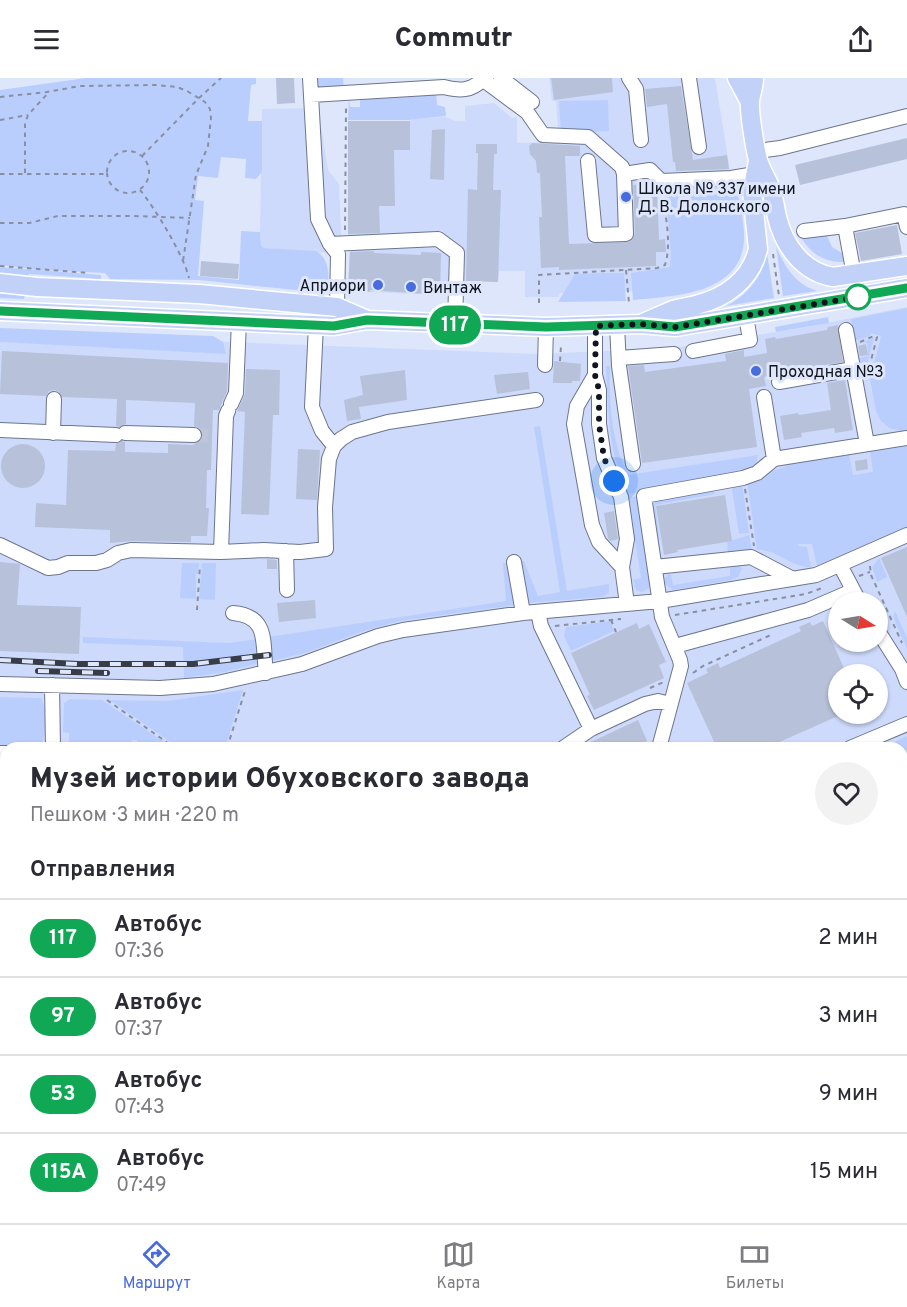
<!DOCTYPE html>
<html lang="ru">
<meta charset="utf-8">
<style>
body{margin:0;font-family:Overpass,sans-serif;background:#f2f2f3;color:#2b2b33;height:100vh;display:flex;flex-direction:column;font-size:22px;white-space:nowrap}
*{box-sizing:border-box;margin:0}
p{font-size:20px;color:#7c7c81}
.icon{flex:none;width:33px;height:33px;fill:none;stroke:currentColor;stroke-width:2;stroke-linecap:round;stroke-linejoin:round}
.map{position:relative;flex:1;overflow:hidden}
.details{position:absolute;left:0px;top:664px;width:908px;height:482px;display:flex;flex-direction:column;background:#fff;border-radius:18px 18px 0 0;box-shadow:0 2px 4px #0004}
.details>*{flex:none}
.badge{padding:0 12px;border-radius:20px;font-size:21px;line-height:39px}
.needle{width:39px;rotate:101deg}
.tools{position:absolute;left:828px;top:514px;display:grid;gap:12px}
.tools a{display:grid;place-items:center;width:60px;height:60px;border-radius:50%;background:#fff;box-shadow:0 2px 4px #0004;font-size:30px}
.you{position:absolute;width:30px;height:30px;margin:-15px;border:4px solid #fff;border-radius:50%;background:#1a73e8;box-shadow:0 0 0 9px #1a73e833}
.map>.badge{position:absolute;translate:-50% -50%;box-shadow:0 0 0 3px #fff}
h2{padding:0 30px;font-size:22px;line-height:54px}
.round{display:grid;place-items:center;flex:none;width:63px;height:63px;border-radius:32px;background:#f2f2f3}
.head{display:flex;align-items:center;justify-content:space-between;height:102px;padding:0 30px}
h1{font-size:28px;font-weight:800;line-height:45px}
ul{padding:0;list-style:none}
li{display:flex;align-items:center;gap:18px;height:78px;padding:0 30px;border-top:2px solid #e1e1e2}
li div{flex:1}
li b{display:block;font-size:22px}
li em{font-style:normal}
li .badge{min-width:66px;font-weight:700;text-align:center}
header{display:flex;justify-content:space-between;align-items:center;height:78px;padding:0 30px;background:#fff;font-size:27px;font-weight:800}
.tabs{display:flex;justify-content:space-around;align-items:center;height:84px;border-top:2px solid #e1e1e2;background:#fff;font-size:16px;color:#7c7c81}
.tabs a{display:grid;justify-items:center;gap:3px}
.tabs .on{color:#486bde}
.map>svg:first-child{display:block}
.built{fill:#cddafb;fill-rule:evenodd}
.green{fill:#bacefe}
.water{fill:#748dcc}
.building{fill:#b7c1da}
.lines{fill:none;stroke-linecap:round;stroke-linejoin:round}
.minor-tunnel{stroke:#bfc6da;stroke-width:14;stroke-dasharray:14 7;stroke-linecap:butt}
.minor-casing{stroke:#6c758c;stroke-width:16}
.major-casing{stroke:#fff;stroke-width:21}
.path{stroke:#898f9f;stroke-width:2;stroke-dasharray:4.5 4.5;stroke-linecap:butt}
.minor{stroke:#fff;stroke-width:14}
.major{stroke:#c2d1f7;stroke-width:18}
.rail-casing{stroke:#373c46;stroke-width:6}
.rail{stroke:#dee6fb;stroke-width:4;stroke-dasharray:11;stroke-linecap:butt}
.line-casing{stroke:#fff;stroke-width:14}
.line{stroke:#10a855;stroke-width:9}
.walk{stroke:#10141c;stroke-width:6;stroke-dasharray:0 10.8}
.poi-dot{fill:#486bde;stroke:#dee6fb;stroke-width:2}
.stop-dot{fill:#fff;stroke:#10a855;stroke-width:3}
.labels{text-anchor:middle;stroke-width:6;stroke-linejoin:round;paint-order:stroke}
.poi-label{font-size:16px;fill:#10141c;stroke:#dee6fb;text-anchor:start}
</style>
<header><svg class="icon" aria-label="menu" viewBox="0 0 24 24"><path d="M4 6h16M4 12h16M4 18h16"/></svg>Commutr<svg class="icon" aria-label="share" viewBox="0 0 24 24"><path d="M12 15V3M7 8l5-5 5 5M5 13v7h14v-7"/></svg></header>
<div class="map">
<svg width="907" height="1145" viewBox="0 0 907 1145">
<rect width="100%" height="100%" fill="#dee6fb"/>
<!-- built -->
<path class="built" d="M549 0H715L736 130 710 198 636 213 560 215 558 219H525V193H499L498 204 466 203 441 217 348 213 350 162 348 156V43H410L414 41 445 39 455 43H465V28L494 25 512 40 517 39V65L559 64 556 23H552Z
M318 30 328 92 339 106 342 176 264 170 261 167 260 154 262 31Z
M907 229V1060L902 1063V670H6V1140H730L719 1145H0V255L535 276 674 270 802 250ZM838 525H878V564H838ZM838 597H878V636H838Z"/>
<!-- green -->
<path class="green" d="M86 0H256V6L251 7 248 43H262V94L256 101 245 100 246 81 221 79 218 100 198 98 195 122 204 123 198 198 239 202 241 153 260 154 261 167 264 170 316 173C329 180 332 201 324 213H305L199 202 110 201 105 195 41 192 0 187V12Z
M316 0H343L344 11 323 12 316 9Z
M436 14 437 27 445 29 446 38 408 42H348L349 19 350 29H360V19Z
M608 22 609 53 561 55 559 23Z
M735 103C739 122 745 144 744 163 740 217 673 218 633 222L631 195 670 189 671 177 666 115C680 102 716 105 735 103Z
M826 155 832 169 845 177 846 184C825 185 810 176 800 157Z
M776 168C782 183 791 199 804 207 808 210 813 211 817 213L783 218Z
M767 175 774 220 726 228C747 218 763 198 767 175Z
M0 189 101 197V201L29 196 24 221 0 220Z
M605 195H624L626 223 558 224 575 196Z
M907 230V354L889 350 881 343 876 333 870 301 881 258 871 255 870 258 854 263 851 241Z
M828 239 829 245 776 254 775 249Z
M0 250 213 258 223 264 226 276 0 264Z
M874 259 867 288C855 287 856 275 855 266L861 265 856 267 858 280 868 278 867 265 864 264Z
M606 288H610C609 327 611 361 628 397L758 377 756 388 745 395 637 413 636 415 627 416C624 401 616 387 613 372 608 344 607 316 606 288Z
M540 348 567 513 609 506V515L602 519 528 525 520 483H524L538 518 560 514 534 349Z
M907 367V449L817 488 812 466H798V468L807 469 811 489C791 490 775 470 757 472L747 403 792 386 849 376 853 397 873 394 870 373Z
M742 405 749 455 739 456 732 412 735 407Z
M714 412 715 416 655 427 660 462H659L653 429 657 421Z
M637 418 651 501 649 510 642 514 636 512 633 502 641 500 628 420Z
M749 457 752 472 728 474 727 464Z
M879 480 887 499 877 504 872 489Z
M182 485H199L198 496H196V521L180 520Z
M202 485H216L215 522 199 521Z
M503 485H508L516 527 400 543 364 553 305 575 271 583 268 559 506 523Z
M733 487H739L742 491 738 499 731 502 673 512 665 506V500L668 496 671 497 673 507 730 498V490Z
M895 533 907 560V571L893 539Z
M610 543 614 553 571 573 564 558 566 549Z
M83 559 229 565 257 561 260 585 225 594 184 600 183 569 83 565Z
M243 612 226 667 173 666 110 622 167 623Z
M0 619 41 620C47 630 47 657 41 667H0Z
M70 621 102 622 167 666H137V662H132L131 665 69 664V655L63 654 64 625Z
M907 658V672L902 674V670H893L896 663Z"/>
<!-- water -->
<path class="water" d="M907 1061V1145H721L732 1140H902V1063Z"/>
<!-- building -->
<path class="building" d="M276 0H294L295 25 277 26Z
M551 0H612L613 14 554 22Z
M681 8 693 82 727 77 729 91 676 93 675 84H673L667 26 647 29 645 11Z
M348 43H410V72H394L395 128H379L380 155 348 156Z
M445 51 444 102 430 101 432 52Z
M907 60V81L800 107 795 87Z
M532 65 580 68V78H565L569 166 630 164 635 156 633 107 652 106 657 111 659 162 665 161 666 174H656V188L559 192V189L541 190 539 139H542L540 95H537L536 83 530 76 529 68Z
M476 66H497V76H494L493 112H501L498 204 466 203 468 111 477 112 478 75H476Z
M897 147 902 176 861 183 855 155Z
M374 173V175L421 177V174L441 175 440 217 370 212V214L348 213 350 174Z
M201 183 239 186 238 201 200 198Z
M838 247 843 284 782 294 764 299 766 308 749 311 757 369 642 385 628 288 644 287 645 294 726 283 725 276 744 272V279L767 275 765 261 775 259 776 261 827 252 828 249Z
M866 266 868 277 860 278 858 268Z
M2 273 228 285 227 313 219 332H213L211 392H207L206 430H209L207 458H191V464L131 463 110 465V452L35 449 36 425 66 427 68 372 115 373 116 366 122 363 125 364V374L168 375V366L193 367 201 362 203 357 199 350 194 348 195 325 126 322V346L119 349 116 348 117 321 62 319 59 314 55 312 49 313 46 318 0 316Z
M554 283 581 286 580 303H572V305H553Z
M246 291 280 292 279 337H273L269 437 241 436 245 334 237 333 245 316Z
M405 292 407 322 359 329 361 341 347 343 344 322 363 317 360 298Z
M528 294 530 311 497 316 494 297Z
M845 302 853 352 835 355 834 350 801 355 802 359 784 362 780 338 798 335 799 337 831 332 827 305Z
M1 388a22 22 0 1 1 44 0a22 22 0 1 1-44 0Z
M298 371 320 372 317 422 296 421Z
M867 381 868 391 856 393 855 383Z
M725 417 732 463 677 472 678 474 664 477 656 428Z
M614 433 618 461 610 463 608 460 604 435Z
M907 469V539L881 480Z
M267 481 277 482V491H267Z
M0 484 20 486 17 527 81 529 79 576 0 573Z
M315 522 316 540 279 544 277 525Z
M823 543 847 597H838V638L766 670H717L687 605 708 595 706 591 718 585 720 590 801 553 799 549 810 544 812 548Z
M637 545 639 551 649 546 666 584 659 587 664 600 594 632 587 618 590 617 571 575Z
M638 642 647 663 631 670H578Z"/>
<g class="lines">
<!-- minor-tunnel -->
<path class="minor-tunnel" d="M194 357 212 358
M310 1145 321 1140"/>
<defs>
<path id="minor" d="M310 0 318 141 330 166 338 176 337 229
M481 0 527 34 543 57 588 59 622 89 624 96
M501 0 532 24
M629 0 636 11 641 62
M689 0 699 69
M311 17 444 9C460 13 471 13 482 2
M757 73 780 70 907 38
M588 83 595 157 626 156 624 96 650 92 661 103 731 100 755 96
M845 148 904 136 907 149
M804 153 845 148 852 186
M330 166 438 161 457 175 455 247
M316 247 312 329 322 353 334 368
M617 247 619 288 633 386
M595 248V297L599 312V346L604 380 621 419 627 461 622 489 627 526
M846 252 867 366
M693 273 750 262 746 238
M619 280 674 276
M545 287 546 249
M595 297 577 328 574 346 592 447 599 464 622 489
M779 304 853 291
M764 319 774 381
M231 326 236 315 239 243
M0 352 116 357
M53 355 54 321
M125 355 194 357
M0 467 48 490 58 489 68 485H96L107 482 118 475 131 472 221 474 264 472 300 474 326 471 325 429 329 381 334 368 341 361 352 354 388 344 536 322
M286 473 287 512
M221 474 226 338 228 333
M514 484 523 535
M840 487 860 525
M655 489 751 479 793 501
M538 534 541 548 591 651
M233 535C270 538 262 566 266 595
M878 553 902 591 907 604
M675 568 808 532 852 513
M0 606 160 610 213 606 302 586 378 558 403 552 523 535 660 523 816 497 907 457
M52 607 53 670
M563 670 591 651 645 626 658 623 670 626
M659 670 681 588 680 582 662 539 644 418 743 400 757 395 774 381 907 360
M850 670 907 646
M0 675H6
M0 841H6
M902 1005 907 1003
M902 1036 907 1033
M0 1046H6
M0 1132H6
M290 1140 292 1145
M521 1140 523 1145
M593 1145 604 1140
M660 1145 671 1140"/>
<path id="major" d="M737 0 750 24
M754 0C754 8 751 15 750 23 749 35 755 70 758 82 761 93 768 102 771 112 774 121 775 130 777 139 784 168 803 194 833 199L907 188
M0 205 37 209 199 216 337 229 367 242
M0 233 334 248 367 242 546 249 641 246 675 249 907 210
M643 245C653 241 663 236 673 232 680 230 688 229 696 227 725 220 751 202 758 171L752 114 758 83"/>
</defs>
<!-- minor casing -->
<use href="#minor" class="minor-casing"/>
<!-- major casing -->
<use href="#major" class="major-casing"/>
<!-- path -->
<path class="path" d="M0 19 47 14 80 8 156 7 177 9 187 13 205 24 210 31 211 40 208 68 196 97 183 183
M0 42 28 37
M107 94a21 21 0 1 1 42 0a21 21 0 1 1-42 0Z
M142 78 199 20 221 0
M25 95V46L28 37 49 14
M0 96H108
M140 112C155 130 184 178 189 200
M0 145H29L58 138H133L190 140
M345 152 346 29
M773 176 779 218
M0 188 89 195
M626 192 629 225
M539 225V197L657 190 665 187C672 165 665 138 663 115
M860 264 874 258 877 259 868 294 866 295
M560 283 561 268
M745 411 754 468
M870 488 871 497 902 565
M859 498 870 494
M197 532 200 487
M675 537 806 516 822 510
M611 542 616 554
M555 548 621 541
M693 595 703 588 773 556
M650 610 664 604
M107 622 172 668V670
M67 667 247 670
M227 670 245 613
M1 753H6
M5 813 6 825
M902 1061 907 1059
M0 1063 6 1061
M0 1098 1 1063
M78 1140 276 1142
M37 1145 47 1140
M569 1145 580 1140
M715 1145 726 1140"/>
<!-- minor -->
<use href="#minor" class="minor"/>
<!-- major -->
<use href="#major" class="major"/>
<defs>
<path id="rail" d="M0 582 78 586H193L269 577
M38 593 107 595"/>
</defs>
<!-- rail casing -->
<use href="#rail" class="rail-casing"/>
<!-- rail -->
<use href="#rail" class="rail"/>
</g>
<g class="lines">
<defs>
<path id="line" d="M0 233 334 248 367 242 546 249 641 246 675 249 907 210"/>
</defs>
<!-- line casing -->
<use href="#line" class="line-casing"/>
<!-- line -->
<use href="#line" class="line"/>
<!-- walk -->
<path class="walk" d="M614 403 604 380 599 346V312L595 297 596 248 641 246 675 249 858 219"/>
</g>
<!-- markers -->
<g class="poi-dot">
<circle cx="626" cy="119" r="6"/>
<circle cx="378" cy="207" r="6"/>
<circle cx="411" cy="209" r="6"/>
<circle cx="756" cy="293" r="6"/>
</g>
<circle class="stop-dot" cx="858" cy="219" r="12"/>
<g class="labels">
<!-- poi labels -->
<g class="poi-label">
<text x="638" y="116">Школа № 337 имени<tspan x="638" dy="18">Д. В. Долонского</tspan></text>
<text x="366" y="213" text-anchor="end">Априори</text>
<text x="423" y="215">Винтаж</text>
<text x="768" y="299">Проходная №3</text>
</g>
</g>
</svg>
<div class="tools">
<a><svg class="needle" viewBox="-14 -14 28 28"><path d="M0-13l5 13h-10z" fill="#e53935"/><path d="M0 13l5-13h-10z" fill="#7c7c81"/></svg></a>
<a><svg class="icon" aria-label="locate" viewBox="0 0 24 24"><circle cx="12" cy="12" r="6"/><path d="M12 2v4M12 18v4M2 12h4M18 12h4"/></svg></a>
</div>
<div class="you" style="left:614px;top:403px"></div>
<b class="badge" style="left:455px;top:247px;background:#10a855;color:#fff">117</b>
<section class="details">
<div class="head"><div><h1>Музей истории Обуховского завода</h1><p>Пешком · 3 мин · 220 m</p></div><a class="round"><svg class="icon" aria-label="heart" viewBox="0 0 24 24"><path d="M12 20l-8-8c-3-5 5-10 8-4 3-6 11-1 8 4z"/></svg></a></div>
<h2>Отправления</h2>
<ul>
<li><span class="badge" style="background:#10a855;color:#fff">117</span><div><b>Автобус</b><p>07:36</p></div><em>2 мин</em></li>
<li><span class="badge" style="background:#10a855;color:#fff">97</span><div><b>Автобус</b><p>07:37</p></div><em>3 мин</em></li>
<li><span class="badge" style="background:#10a855;color:#fff">53</span><div><b>Автобус</b><p>07:43</p></div><em>9 мин</em></li>
<li><span class="badge" style="background:#10a855;color:#fff">115А</span><div><b>Автобус</b><p>07:49</p></div><em>15 мин</em></li>
</ul>
</section>
</div>
<nav class="tabs">
<a class="on"><svg class="icon" aria-label="directions" viewBox="0 0 24 24"><path d="M12 3l9 9-9 9-9-9zM9 14v-3h6M13 9l2 2-2 2"/></svg>Маршрут</a>
<a><svg class="icon" aria-label="map" viewBox="0 0 24 24"><path d="M3 6l6-2 6 2 6-2v14l-6 2-6-2-6 2zM9 4v14M15 6v14"/></svg>Карта</a>
<a><svg class="icon" aria-label="tickets" viewBox="0 0 24 24"><path d="M3 7h18v10H3zM15 7v10"/></svg>Билеты</a>
</nav>
